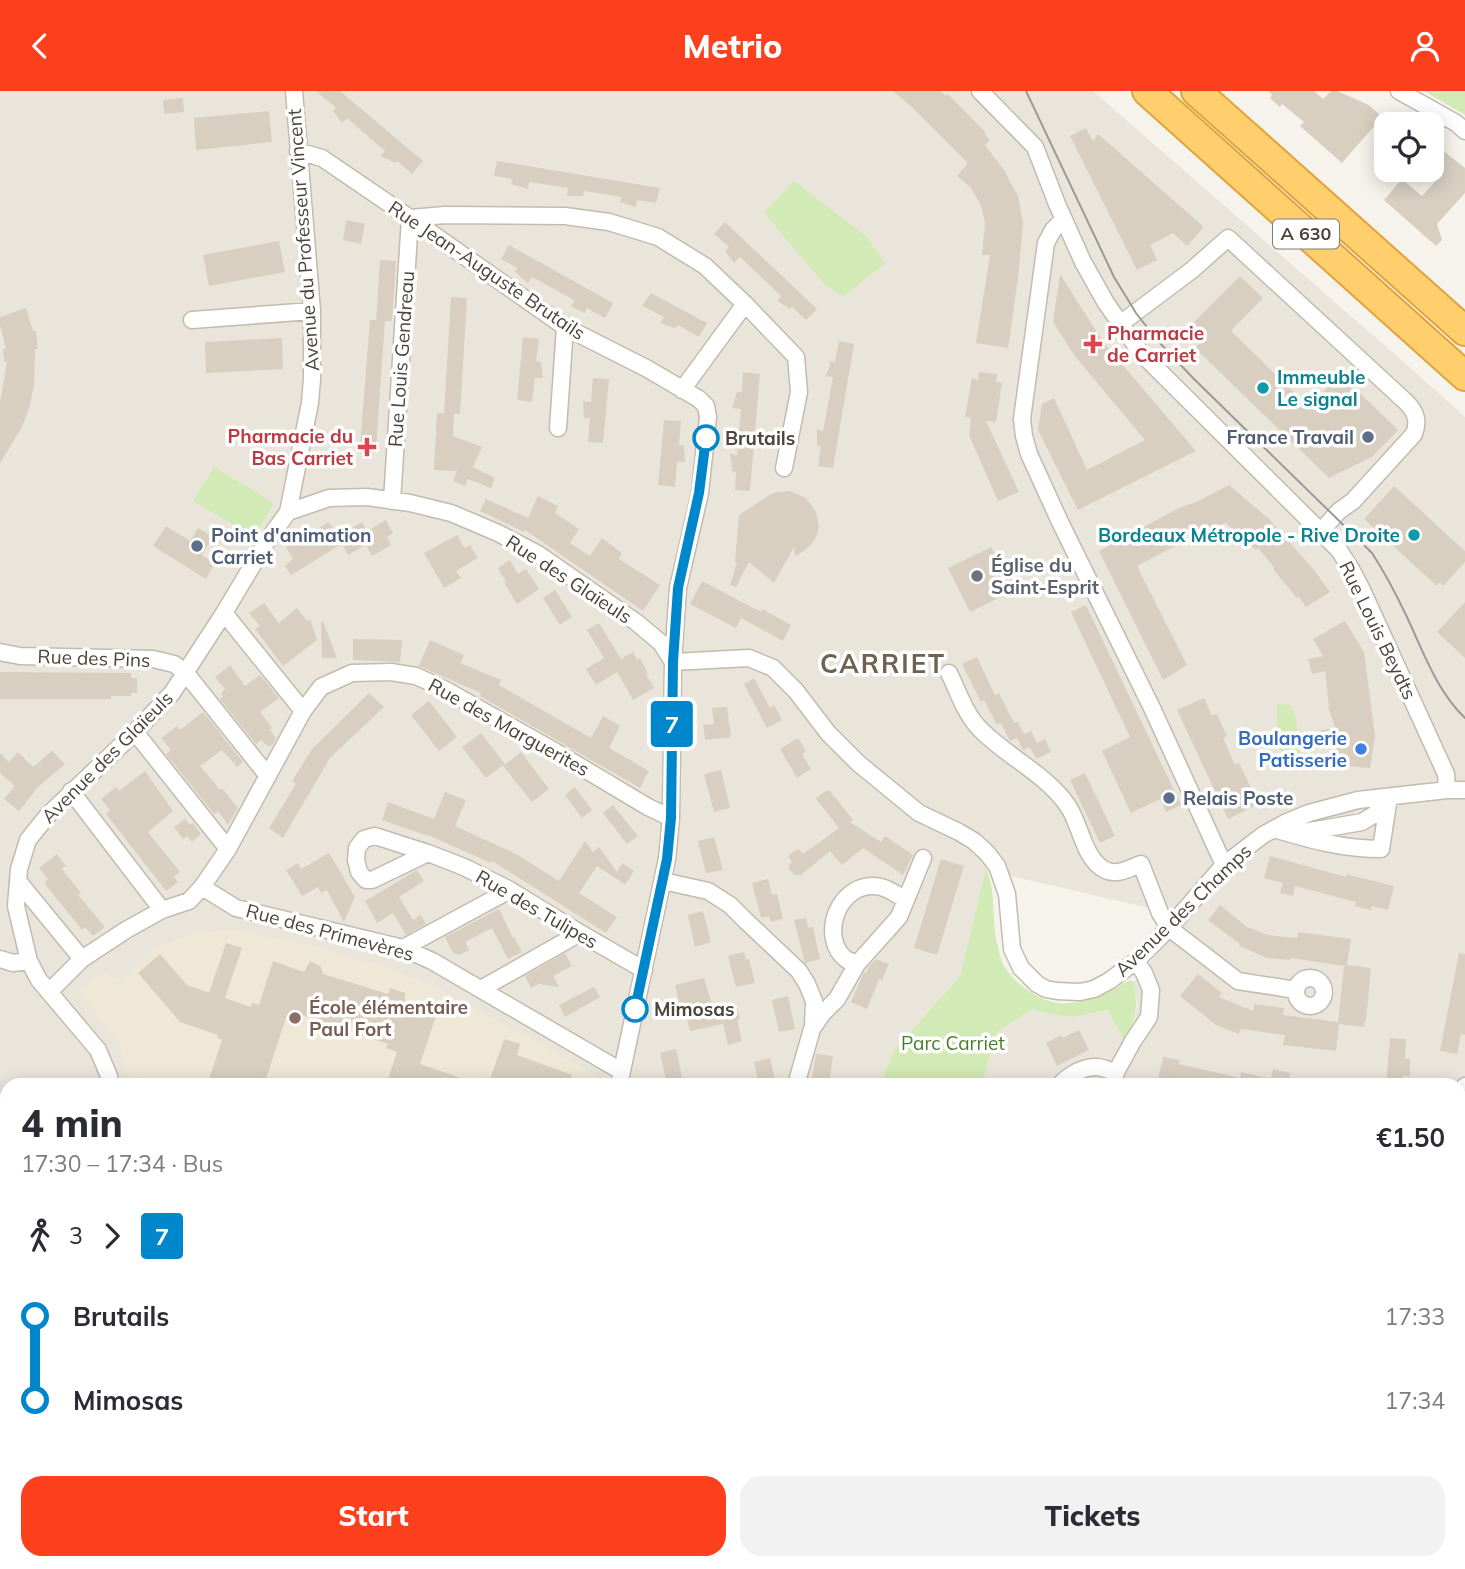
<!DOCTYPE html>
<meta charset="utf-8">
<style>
body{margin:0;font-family:Mulish,sans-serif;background:#f2f2f3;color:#2b2b33;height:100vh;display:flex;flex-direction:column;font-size:26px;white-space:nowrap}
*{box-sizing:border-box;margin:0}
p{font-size:23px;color:#7c7c81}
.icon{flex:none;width:38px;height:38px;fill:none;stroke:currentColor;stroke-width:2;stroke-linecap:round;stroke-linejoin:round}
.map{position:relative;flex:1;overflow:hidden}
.details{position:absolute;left:0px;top:987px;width:1466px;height:492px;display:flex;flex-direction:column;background:#fff;border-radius:21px 21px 0 0;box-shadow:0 4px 18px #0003}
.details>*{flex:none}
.badge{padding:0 14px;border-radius:5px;font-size:24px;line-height:46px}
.controls{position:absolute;left:1374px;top:21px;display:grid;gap:14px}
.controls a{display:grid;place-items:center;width:70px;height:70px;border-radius:14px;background:#fff;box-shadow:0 4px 18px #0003;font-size:35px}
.map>.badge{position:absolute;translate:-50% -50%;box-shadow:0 0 0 4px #fff}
.legs{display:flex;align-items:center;gap:10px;height:77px;padding:0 21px;font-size:23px}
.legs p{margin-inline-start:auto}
.head{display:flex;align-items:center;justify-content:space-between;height:119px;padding:0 21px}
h1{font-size:38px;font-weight:800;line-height:52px}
.primary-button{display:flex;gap:14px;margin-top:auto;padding:14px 21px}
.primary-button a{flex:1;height:80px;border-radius:21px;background:#fc3f1d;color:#fff;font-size:28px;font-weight:800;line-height:80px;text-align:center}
.primary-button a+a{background:#f2f2f3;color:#2b2b33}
ul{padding:0 21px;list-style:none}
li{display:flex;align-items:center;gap:24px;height:84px;font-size:26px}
li i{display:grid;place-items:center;width:10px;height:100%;margin:0 9px;background:currentColor}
li i::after{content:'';width:18px;height:18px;margin:-9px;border:5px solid;border-radius:50%;background:#fff}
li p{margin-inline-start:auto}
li:first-child i{background:linear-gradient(#0000 50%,currentColor 0)}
li:last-child i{background:linear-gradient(currentColor 50%,#0000 0)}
header{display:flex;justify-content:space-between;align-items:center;height:91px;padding:0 21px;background:#fc3f1d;color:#fff;font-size:32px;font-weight:800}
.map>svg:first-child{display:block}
.residential{fill:#eae5da}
.industrial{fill:#e6e2dd}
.education{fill:#efe8d6}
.green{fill:#d2eab5}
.building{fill:#d8cfc1}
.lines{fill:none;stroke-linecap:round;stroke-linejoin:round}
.minor-casing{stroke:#c2bbae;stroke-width:19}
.motorway-casing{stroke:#e0a43c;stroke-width:32}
.minor{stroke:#fff;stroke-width:16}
.motorway{stroke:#ffcf6e;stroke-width:28}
.tram{stroke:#9a9a9a;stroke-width:2}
.rail{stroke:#9a9a9a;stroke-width:4.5;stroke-dasharray:9 9;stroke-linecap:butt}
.line-1-casing{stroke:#fff;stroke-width:16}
.line-1{stroke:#0086cb;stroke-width:10}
.health-dot{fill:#e0444e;stroke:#fff;stroke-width:2.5}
.culture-dot{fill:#0f9aa8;stroke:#fff;stroke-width:2.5}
.service-dot{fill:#5c6f8a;stroke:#fff;stroke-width:2.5}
.stop-1-dot{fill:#fff;stroke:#0086cb;stroke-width:3.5}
.worship-dot{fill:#6b7280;stroke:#fff;stroke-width:2.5}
.shop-dot{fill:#3f7fe0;stroke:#fff;stroke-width:2.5}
.education-dot{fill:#8d6e63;stroke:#fff;stroke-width:2.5}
.labels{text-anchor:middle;stroke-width:7;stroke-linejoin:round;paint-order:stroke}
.shield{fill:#fff;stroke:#817c74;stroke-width:2}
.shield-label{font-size:18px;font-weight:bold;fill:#4b4439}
.street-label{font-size:19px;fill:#4b4439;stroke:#fff}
.health-label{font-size:19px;font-weight:bold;fill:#be3a42;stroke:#fff;text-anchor:start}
.culture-label{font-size:19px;font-weight:bold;fill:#0d838f;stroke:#fff;text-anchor:start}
.service-label{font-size:19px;font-weight:bold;fill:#4e5e75;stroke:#fff;text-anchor:start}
.stop-label{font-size:19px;font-weight:bold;fill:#4b4439;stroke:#fff;text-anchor:start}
.worship-label{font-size:19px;font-weight:bold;fill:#5b616d;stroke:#fff;text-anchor:start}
.shop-label{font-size:19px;font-weight:bold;fill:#366cbe;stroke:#fff;text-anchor:end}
.education-label{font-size:19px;font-weight:bold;fill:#785e54;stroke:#fff;text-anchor:start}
.park-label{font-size:19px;fill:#4a7f2a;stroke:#fff}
.district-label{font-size:26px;font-weight:bold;letter-spacing:2px;fill:#6e6250;stroke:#fff}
</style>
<header><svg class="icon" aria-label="back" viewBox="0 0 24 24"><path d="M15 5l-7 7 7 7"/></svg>Metrio<svg class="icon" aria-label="person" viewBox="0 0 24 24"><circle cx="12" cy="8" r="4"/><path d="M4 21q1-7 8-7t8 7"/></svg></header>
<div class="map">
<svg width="1465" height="1478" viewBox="0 0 1465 1478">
<rect width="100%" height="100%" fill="#f6f3ec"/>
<!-- residential -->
<path class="residential" d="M0 0H1093L1415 281 1465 326V1284L1460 1293V994H982L996 942 1032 918 1054 924 1073 926 1109 919 1123 949 1134 930 1137 913 1134 891 1187 826 986 779 960 885 894 959 880 994H7V1004L0 1002Z
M549 1472H1334L1336 1478H548Z"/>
<!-- industrial -->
<path class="industrial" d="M0 1086 7 1088V1472H549L548 1478H0Z"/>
<!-- education -->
<path class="education" d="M235 839 316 855 395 879 443 900 599 986 596 994H132L120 954 79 900 104 881 122 889 159 855 197 842Z"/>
<!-- green -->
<path class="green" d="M1424 0H1465V24Z
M794 90 867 146 885 172 843 206 825 194 764 122Z
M214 376 274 412 254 446 193 410Z
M1277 613 1291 614 1295 622 1300 661 1308 673 1292 681 1277 652Z
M986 778C996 800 992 824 996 847 998 855 1000 866 1003 873 1012 891 1039 911 1059 912 1071 913 1085 910 1096 906 1108 903 1119 895 1130 889L1134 891C1138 918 1137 925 1124 950L1108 919 1073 926 1054 924 1032 918 996 942 982 994H880L894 959 960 885Z
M0 1221 7 1222V1470H0Z
M1460 1262 1465 1263V1469L1460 1467Z"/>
<!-- building -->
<path class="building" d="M316 0H340L423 70 412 83 397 70 395 72 381 65 385 60 347 27 342 32 333 20 336 17Z
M893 0H940L946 5 948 3 986 42 985 44 990 49 985 54 1004 79 1018 105 1023 132 1018 188 1008 257 976 252 990 164H982L985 132 981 115 971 97 957 85 968 72 913 17Z
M1268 0H1314L1323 8 1331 0H1337L1369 14 1382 26 1342 72 1300 35 1304 31 1282 13 1280 16 1270 7 1272 4Z
M183 7 184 21 164 23 163 9Z
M269 20 272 51 196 59 194 27Z
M1086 37 1093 50 1098 43 1204 136 1187 155 1173 142 1150 154 1157 169 1137 179 1070 45Z
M1432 51 1465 77V102L1437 133 1442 149 1436 155 1384 109 1402 88 1422 105 1440 85 1432 78Z
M497 70 660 97 656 112 637 109 636 116 620 111 621 106 584 100 583 105H567L568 97 529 91 528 98 511 93 513 88 494 85Z
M346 129 365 133 361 153 343 149Z
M725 131 817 218 806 229 792 216 790 218 777 210 781 205 740 166 734 172 725 160 729 156 714 143Z
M279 150 285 181 209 195 203 164Z
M509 154 613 212 605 227 587 217 585 222 571 216 574 209 532 186 528 192 515 181 517 177 501 168Z
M380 169 396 170 392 230 376 229Z
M1060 183 1103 251 1196 360 1078 419 1038 339 1042 313 1054 307 1087 379 1145 349 1074 264 1053 231Z
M1240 185 1263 207 1231 240 1309 316 1340 283 1398 339 1372 366 1329 387 1195 257 1199 253 1185 240Z
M651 202 707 232 699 246 678 234 675 237 660 232 664 226 642 215Z
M451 206 467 207 460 323H454L453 345 482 356 473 376 495 387 491 397 468 388 465 395 453 390 457 380 434 379 437 322H446H444Z
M26 217 33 240H36L38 258H35L34 294 30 314 22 336 0 372V311L7 271H4L3 258H6L0 234V226Z
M370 229H385L376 357 360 356Z
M523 246 539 248 536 270 541 271 543 287H535L532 311 517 309Z
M282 247 283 278 206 282 205 251Z
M839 250 854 253 833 377 818 375 821 355H817V338L823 340 833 286 825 285 829 278 830 270 835 271Z
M743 281 760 283 750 400 735 399 736 381 732 380V374L730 363 737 364 741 318 732 317 737 301H742Z
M979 281 997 283 996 291 1002 292 996 331 986 330 1019 401 998 410 969 344 971 327 965 326 972 287 978 289Z
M593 287 609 288 603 352 588 351 590 327H584L583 310 591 311Z
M664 329 681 330 679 354 684 355 685 371H677L675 396 658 394Z
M1229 394 1269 428 1315 480 1330 501 1306 516 1299 506 1297 507 1273 478 1274 476 1258 457 1256 459 1226 432 1194 441 1181 448 1183 451 1137 475 1187 574 1163 589 1099 460 1179 417 1196 411Z
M1394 395 1465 460V471L1443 495 1440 491 1437 495 1364 428Z
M790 400 806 407 816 421 819 436 817 444 811 454 804 460 795 465 794 456 774 492 749 471 736 496 730 494 737 472 735 471 739 424 771 403 778 401Z
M538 405 558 415 555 422 579 438 570 452 590 465 602 447 622 462 619 468 660 494 643 520 525 439 524 441 480 420 486 408 528 427Z
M386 429 393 442 387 446 391 454 372 465 366 454 348 464 342 453 291 484 285 475 293 468 286 456 329 431 338 445 362 431 367 440Z
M166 435 190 450 198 437 213 446 202 464 215 472 206 488 153 455Z
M457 444 464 457 470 454 478 467 456 480 461 487 444 497 424 462Z
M991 456 1002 478 1008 475 1014 489 1008 491 1013 500 970 521 948 477Z
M510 469 518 483 526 478 539 498 517 513 504 492 506 491 498 477Z
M702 490 761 521 762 518 791 534 783 550 741 527 736 537 690 513Z
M555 499 572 526 560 534 543 507Z
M1465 511V567L1437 541Z
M264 512 279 532 297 517 307 530 310 528 317 549 283 575 255 538 260 535 249 522Z
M1086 514 1181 714 1166 721 1160 708 1131 722 1102 660 1130 646 1071 521Z
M323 530 337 567H322L321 531Z
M1345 530 1364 561 1375 645 1370 677 1336 674V652L1322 655 1319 640 1335 636 1328 616H1329L1325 580 1312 583 1308 568 1323 565 1313 548Z
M599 532 621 568 633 561 637 569 640 567 648 582 646 583 654 597 633 609 617 581 596 594 586 578 604 567 587 539Z
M353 548 402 549 400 571 353 569Z
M430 549 464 564 460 572 501 589 499 594 591 647 603 625 620 635 609 657 649 680 640 697 480 605 481 602 419 575Z
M977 566 995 604 999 602 1014 632 1018 631 1024 643 1031 640 1037 652 1045 648 1051 661 1036 668 1030 656 1023 659 1017 647 1010 650 1001 632 997 634 984 609 981 611 962 573Z
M230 574 245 595 260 584 279 607 260 621 272 637 270 639 276 647 273 653 269 656 261 649 256 653 220 608 223 606 221 602 225 598 215 586Z
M0 581 131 582V587H137V602H131V605H111V608H0Z
M754 587 770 617 774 614 782 629 767 637 744 593Z
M369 602 384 616 330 667 283 747 269 737 296 693 292 690 312 658Z
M1204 607 1212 625 1217 623 1227 645 1223 647 1235 674 1239 672 1252 699 1247 701 1254 715 1228 728 1177 619Z
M429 610 457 646 439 660 411 624Z
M727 616 731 646 705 649 703 634 714 633 712 617Z
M203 621 243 671 237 676 222 659 200 675 220 699 222 697 238 717 228 734 218 720 214 723 166 663 171 659 161 647 177 635 180 639Z
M481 642 505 673 486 687 462 656Z
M798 647 806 660 802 663 811 678 797 687 780 658Z
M52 660 65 673 38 696 19 720 4 708 15 695 0 682V662L9 671 18 661 33 676Z
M521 661 549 698 532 711 503 675Z
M721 679 730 717 714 721 704 683Z
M145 680 173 720 148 741 180 781 174 786 178 791 166 800 106 723 110 719 101 708 116 696 119 700Z
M1085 682 1115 745 1100 752 1070 689Z
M575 696 592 719 582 727 565 704Z
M825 700H830L853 729 850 731 881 751 885 745 913 764 903 784 863 757 842 774 830 760 801 784H795L789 778V774L792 771 788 765 798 758 803 763 839 737 816 708Z
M445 701 466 709 455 735 516 763 559 790 585 750 593 761 599 756 617 781 622 772 634 780 626 792V794L597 775 579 802 617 826 606 842 492 770 491 772 428 744V745L382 729 388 711 434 728Z
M613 714 638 745 627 753 603 722Z
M185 728 190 734 193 732 201 743 192 751 187 745 183 748 174 736Z
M714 746 723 779 706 782 698 750Z
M329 762 355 806 344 831 327 799 321 802 318 796 302 805 286 779 298 772 301 778Z
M57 763 66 775 62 778 81 802 78 804 105 836 93 845 85 836 82 839 44 792 48 788 39 777Z
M1270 765 1346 786V783L1394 795 1388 819 1371 815V819L1355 815 1356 811 1295 795 1293 805 1280 802 1283 792 1264 787Z
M941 768 964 775 937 864 914 857Z
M417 779 424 790 399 806 413 829 421 824 426 833 406 844 393 822 377 832 365 810Z
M768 788 772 804 777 803 783 828 771 831 769 825 761 827 752 792Z
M1220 814 1247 836 1268 844 1297 847 1298 841 1351 848 1347 874 1371 877 1366 930 1365 929 1364 936 1339 933 1336 960 1283 954 1285 944 1241 938 1239 943 1216 934 1180 905 1198 883 1222 902 1219 906 1253 920 1254 913 1284 917 1283 924 1338 931 1344 875 1291 867V869L1267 867 1239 855 1240 853 1208 829Z
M499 818 513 847H515L522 861 508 868 492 837 465 851 469 859 460 864 453 862 445 846Z
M703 820 711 851 695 856 688 824Z
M806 827 808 837 813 836 820 868 805 872 794 829Z
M226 852 242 857 225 907 251 916 252 912 259 914 273 870 304 881 310 870 321 876 323 883 388 903 390 897 405 902V915L436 925 420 973 475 992V994H386L397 961 386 957 388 953 290 920 289 925 287 924 264 994H207L222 949 217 947 218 944 180 931 138 882 160 863 187 894 209 902Z
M744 861 746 869 749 868 755 892 736 896 728 865Z
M565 862 572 875 553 885 559 896 538 893 531 897 525 885Z
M1459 862 1465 863V944L1461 943 1457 963 1440 960Z
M876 868 889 873 882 889 879 888 867 918 851 911 864 881 866 882 869 875Z
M704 887 713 917 736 912 740 928 737 929 742 950 728 954 723 933 690 940 686 924 682 925 675 894Z
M594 896 600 906 565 926 559 914Z
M788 905 795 938 779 941 772 909Z
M1079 939 1089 959 1057 975 1046 952 1061 944 1062 947Z
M1390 947 1406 948 1405 968H1410V985H1403L1402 994H1386Z
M504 948 520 953 517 964 572 984 568 994H488Z
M676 958 683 991 667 994 660 962Z
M816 963 833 965 829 994H811Z
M1163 966 1180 969 1179 973 1240 987 1241 981 1271 988 1273 978 1290 982 1288 994H1174L1175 991 1158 987Z
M770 967 776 994H759L754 971Z"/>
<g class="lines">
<defs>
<path id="minor" d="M980 0 1035 56 1057 113 1083 171 1106 212 1141 262 1339 459 1351 478 1362 499 1446 683 1447 699
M1399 0 1456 32 1465 40
M298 60 322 67 410 127 565 236 646 277 699 308 706 315 708 326 700 402 678 497 673 571 671 727 667 768 619 994
M1064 128 1053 139 1046 152 1022 328 1024 345 1029 363 1060 431 1152 617 1224 774
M192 229 312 220
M1120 233 1192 179 1228 147 1406 311C1416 321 1419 330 1414 343L1353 410 1339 420 1321 440
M682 299 745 213
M558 337 565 236
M392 410 410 127 445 124 565 125 609 131 658 146 705 175 745 213 796 266 799 301 784 377
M288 421 329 407 367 406 410 412 451 422 498 442 538 463 636 531 661 552 673 571
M224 522 303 620
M0 561 20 565 153 568 174 573 185 581 268 685
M673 571 749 567 773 577 796 600 828 642 858 672 919 722 959 741 974 750 987 762 997 775 1007 803 1012 858 1021 877 1037 893 1046 898 1057 900 1080 901 1094 898 1109 890 1136 870 1169 837 1224 774 1263 744 1285 732 1309 722 1358 709 1447 699H1465
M949 582C958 600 965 623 980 638 1007 666 1045 682 1068 715 1081 734 1083 767 1105 779 1117 785 1130 777 1141 773L1160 822 1169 837 1238 890 1296 899
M135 641 228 758
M71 700 162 819
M1274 738C1311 749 1343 758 1381 758L1389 706
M1294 740 1304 741 1362 731 1375 723 1389 706
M428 762 372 789H366L359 781 356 769 357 757 364 748 375 745 428 762 464 776 510 799 580 842 644 879
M18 790 82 868
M663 790 708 800 730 814 746 830 799 880 807 893 814 910 813 936
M202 796 236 817 403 857 432 870 621 980
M403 857 510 799
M0 868 13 872 29 870
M857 873C856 872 848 869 847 869 817 847 839 787 881 796 889 798 898 804 906 809
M1296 901a14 14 0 1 1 28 0a14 14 0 1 1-28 0Z
M481 898 580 842
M49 901 82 868 126 839 162 819 189 810 202 796 228 758 303 620 321 596 352 582 391 581 416 585 444 598 556 661 648 716 671 727
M109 994V985L98 959 39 889 29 870 16 815 19 778 28 749 48 724 135 641 172 602 224 522 267 450 288 421 310 312 312 288V220L294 0
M796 994 812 938 822 923 837 908 857 873 899 826 923 767
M1060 994C1068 984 1084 975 1098 976 1104 977 1110 980 1116 981
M1113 994 1116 981 1133 950 1149 926 1151 899 1144 882 1136 870
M1460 1003 1465 995
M0 1066 7 1067
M1460 1241 1465 1242
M1103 1472 1131 1478
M544 1478 545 1472
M700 1478 702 1472"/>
<path id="motorway" d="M1147 0 1465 285
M1196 0 1465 240"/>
</defs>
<!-- minor casing -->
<use href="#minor" class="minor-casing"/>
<!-- motorway casing -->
<use href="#motorway" class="motorway-casing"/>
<!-- minor -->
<use href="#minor" class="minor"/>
<!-- motorway -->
<use href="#motorway" class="motorway"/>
<!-- tram -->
<path class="tram" d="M1026 0 1114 186 1136 222 1157 249 1193 287 1372 462C1385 482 1396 503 1406 524 1423 560 1436 599 1465 627"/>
<!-- rail -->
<path class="rail" d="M0 1025 7 1026
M1405 1472 1422 1478
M1429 1472 1446 1478"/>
</g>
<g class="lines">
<defs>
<path id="line-1" d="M635 918 667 768 671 727 673 571 678 497 699 402 706 347"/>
</defs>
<!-- line-1 casing -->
<use href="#line-1" class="line-1-casing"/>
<!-- line-1 -->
<use href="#line-1" class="line-1"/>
</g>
<!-- markers -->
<g class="health-dot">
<path d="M1089.5 242.5h7v7h7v7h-7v7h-7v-7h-7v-7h7z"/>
<path d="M363.5 345.5h7v7h7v7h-7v7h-7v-7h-7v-7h7z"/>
</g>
<g class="culture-dot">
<circle cx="1263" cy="297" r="7"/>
<circle cx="1414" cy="444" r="7"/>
</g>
<g class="service-dot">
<circle cx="1368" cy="346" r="7"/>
<circle cx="197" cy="455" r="7"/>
<circle cx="1169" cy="707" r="7"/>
</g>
<g class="stop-1-dot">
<circle cx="706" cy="347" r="12"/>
<circle cx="635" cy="918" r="12"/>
</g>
<circle class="worship-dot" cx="977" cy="485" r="7"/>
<circle class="shop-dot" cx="1361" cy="658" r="7"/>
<circle class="education-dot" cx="295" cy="927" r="7"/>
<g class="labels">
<!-- shield labels -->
<rect class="shield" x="1273" y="128.5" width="66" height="29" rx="5"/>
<g class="shield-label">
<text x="1306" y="149">A 630</text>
</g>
<!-- street labels -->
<g class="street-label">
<text transform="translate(303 149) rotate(-94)" y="7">Avenue du Professeur Vincent</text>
<text transform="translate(487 179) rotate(34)" y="7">Rue Jean-Auguste Brutails</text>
<text transform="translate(401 268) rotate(-86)" y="7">Rue Louis Gendreau</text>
<text transform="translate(569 488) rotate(33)" y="7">Rue des Glaïeuls</text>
<text transform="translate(1378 539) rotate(64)" y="7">Rue Louis Beydts</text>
<text transform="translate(94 567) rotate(2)" y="7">Rue des Pins</text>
<text transform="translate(509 636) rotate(29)" y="7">Rue des Marguerites</text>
<text transform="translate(107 666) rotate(-45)" y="7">Avenue des Glaïeuls</text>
<text transform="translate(537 818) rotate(30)" y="7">Rue des Tulipes</text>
<text transform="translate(1183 819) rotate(-44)" y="7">Avenue des Champs</text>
<text transform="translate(330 841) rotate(15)" y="7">Rue des Primevères</text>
</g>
<!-- health labels -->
<g class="health-label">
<text x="1107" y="249">Pharmacie<tspan x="1107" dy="22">de Carriet</tspan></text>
<text x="353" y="352" text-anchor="end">Pharmacie du<tspan x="353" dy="22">Bas Carriet</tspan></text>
</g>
<!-- culture labels -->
<g class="culture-label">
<text x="1277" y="293">Immeuble<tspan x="1277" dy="22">Le signal</tspan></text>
<text x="1400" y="451" text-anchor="end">Bordeaux Métropole - Rive Droite</text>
</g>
<!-- service labels -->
<g class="service-label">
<text x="1354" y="353" text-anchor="end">France Travail</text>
<text x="211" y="451">Point d'animation<tspan x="211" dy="22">Carriet</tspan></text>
<text x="1183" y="714">Relais Poste</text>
</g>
<!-- stop labels -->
<g class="stop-label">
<text x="725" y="354">Brutails</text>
<text x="654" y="925">Mimosas</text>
</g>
<!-- worship labels -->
<g class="worship-label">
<text x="991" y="481">Église du<tspan x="991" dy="22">Saint-Esprit</tspan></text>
</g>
<!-- shop labels -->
<g class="shop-label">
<text x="1347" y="654">Boulangerie<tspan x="1347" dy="22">Patisserie</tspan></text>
</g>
<!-- education labels -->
<g class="education-label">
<text x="309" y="923">École élémentaire<tspan x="309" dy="22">Paul Fort</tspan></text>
</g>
<!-- park labels -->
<g class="park-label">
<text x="953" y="959">Parc Carriet</text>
</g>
<!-- district labels -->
<g class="district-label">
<text x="883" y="582">CARRIET</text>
</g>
</g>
</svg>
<div class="controls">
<a><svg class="icon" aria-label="locate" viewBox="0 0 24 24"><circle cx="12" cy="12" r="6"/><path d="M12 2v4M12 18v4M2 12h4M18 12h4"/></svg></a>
</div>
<b class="badge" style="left:672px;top:633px;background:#0086cb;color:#fff">7</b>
<section class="details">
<div class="head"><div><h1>4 min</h1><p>17:30 – 17:34 · Bus</p></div><b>€1.50</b></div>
<div class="legs"><svg class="icon" aria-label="walk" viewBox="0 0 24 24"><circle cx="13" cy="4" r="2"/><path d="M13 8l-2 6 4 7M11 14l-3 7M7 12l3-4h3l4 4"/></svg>3<svg class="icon" aria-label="forward" viewBox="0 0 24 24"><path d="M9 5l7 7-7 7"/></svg><b class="badge" style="background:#0086cb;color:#fff">7</b></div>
<ul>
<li><i style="color:#0086cb"></i><b>Brutails</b><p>17:33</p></li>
<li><i style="color:#0086cb"></i><b>Mimosas</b><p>17:34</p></li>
</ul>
<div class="primary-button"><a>Start</a><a>Tickets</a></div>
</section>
</div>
